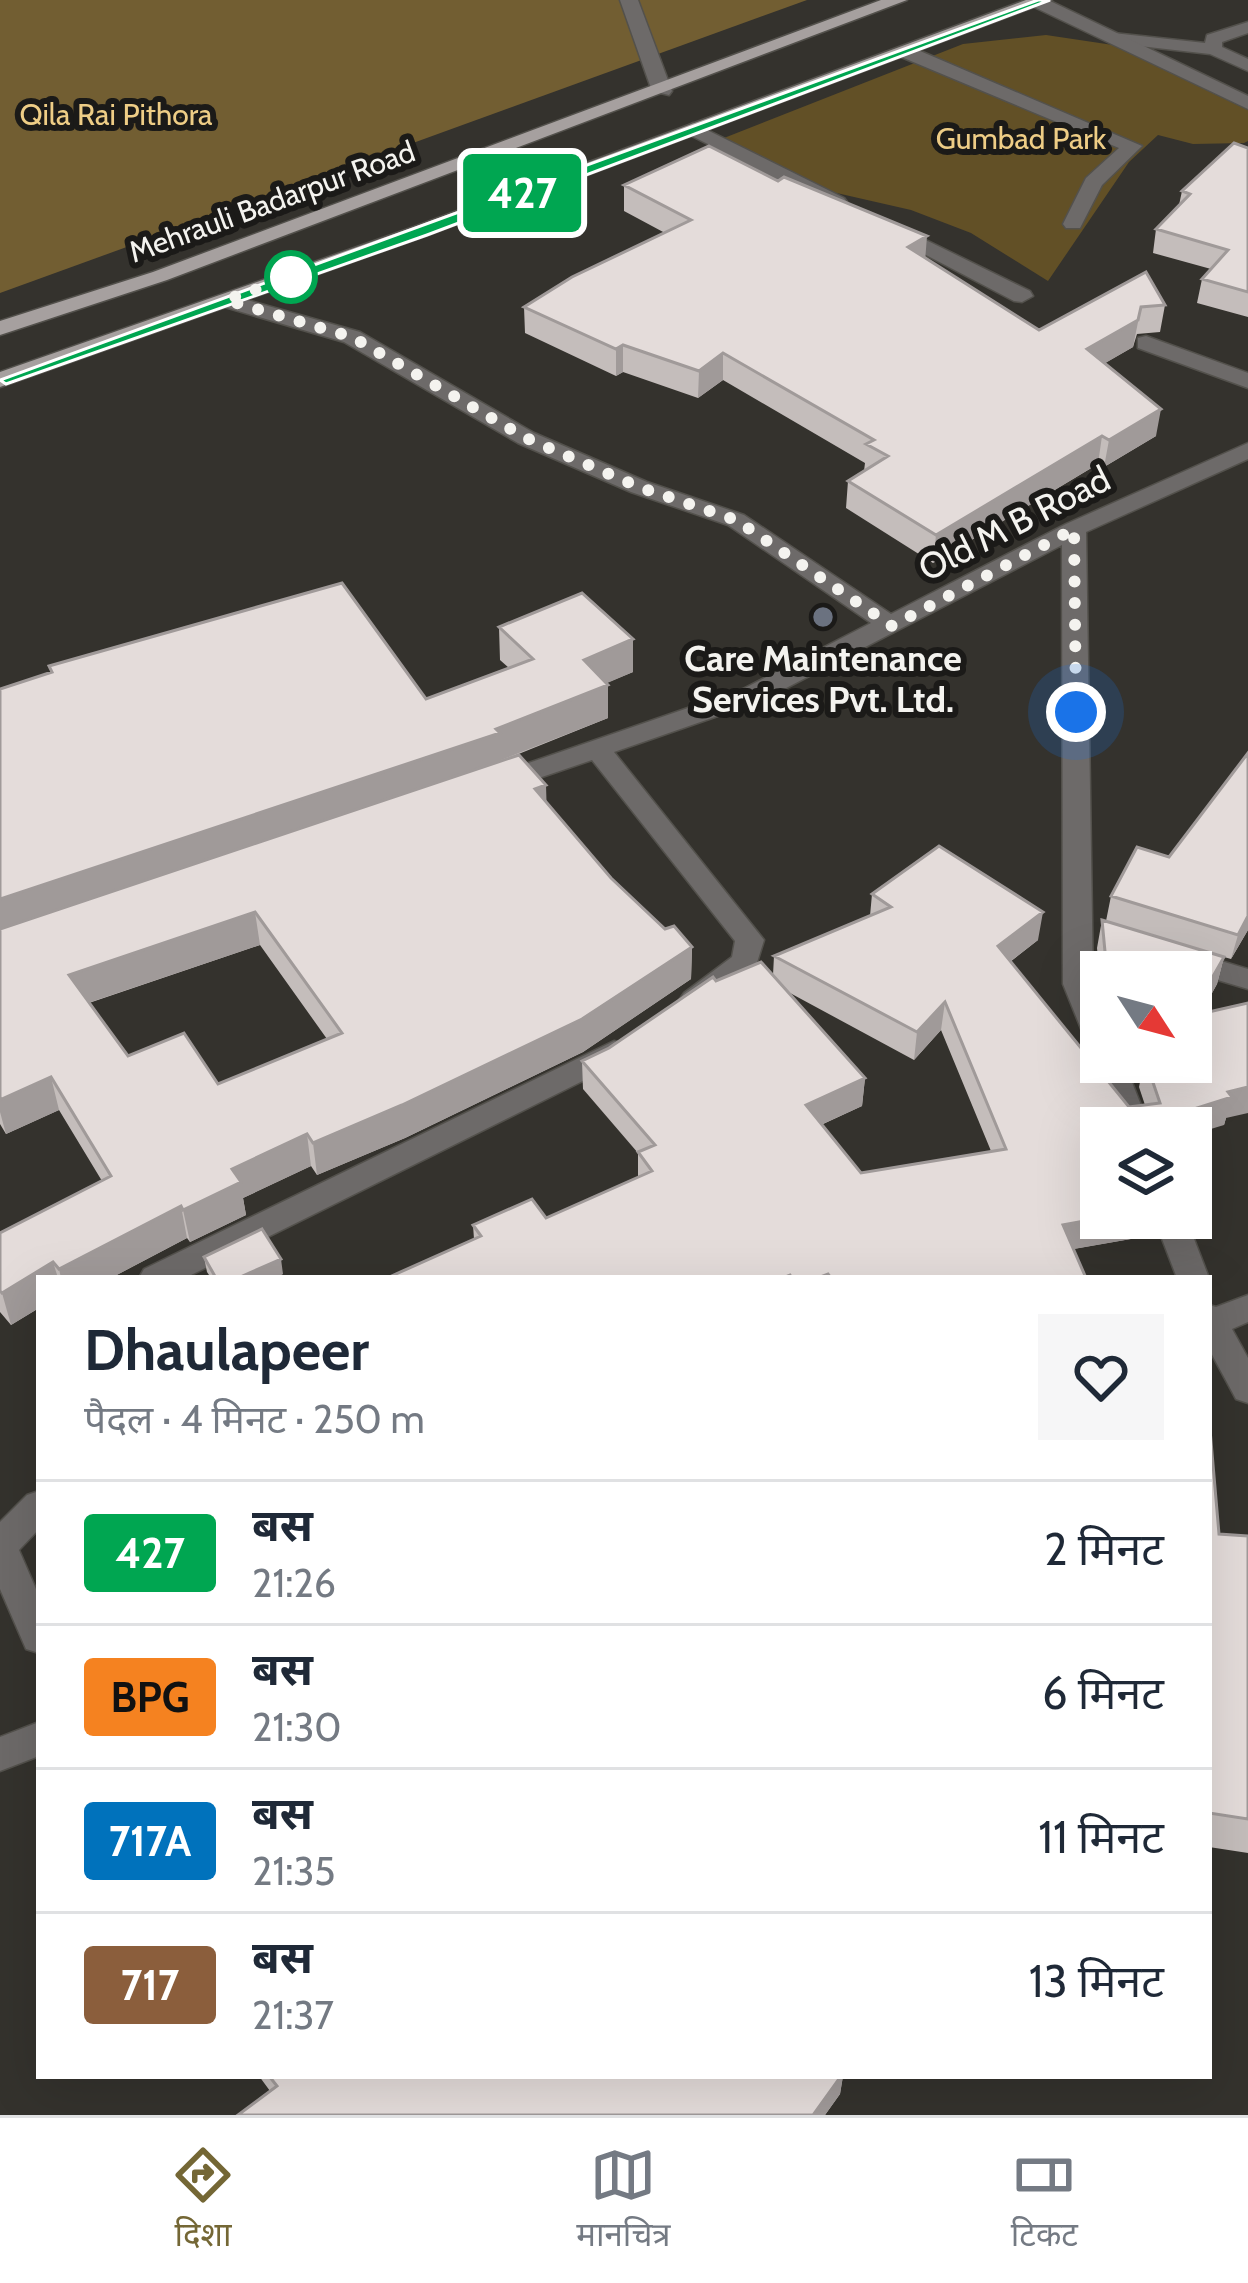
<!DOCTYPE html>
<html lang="hi">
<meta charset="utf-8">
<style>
body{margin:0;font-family:Cabin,"Noto Sans Devanagari",sans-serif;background:#f6f6f7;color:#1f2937;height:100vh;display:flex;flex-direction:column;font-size:45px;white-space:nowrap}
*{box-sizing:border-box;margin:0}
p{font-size:39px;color:#747a83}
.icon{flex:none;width:66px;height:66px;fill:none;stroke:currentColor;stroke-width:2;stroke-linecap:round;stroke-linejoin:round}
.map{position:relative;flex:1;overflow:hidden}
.side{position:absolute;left:36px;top:1275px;width:1176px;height:804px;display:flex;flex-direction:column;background:#fff;border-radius:0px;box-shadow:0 12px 48px #0002}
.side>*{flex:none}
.badge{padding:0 24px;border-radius:9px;font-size:42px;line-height:78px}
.needle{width:78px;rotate:126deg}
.fabs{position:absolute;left:1080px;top:951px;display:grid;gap:24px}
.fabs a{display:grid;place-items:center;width:132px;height:132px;border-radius:0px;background:#fff;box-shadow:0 12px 48px #0002;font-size:60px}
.you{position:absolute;width:60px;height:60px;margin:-30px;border:9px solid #fff;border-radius:50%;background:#1a73e8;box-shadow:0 0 0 18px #1a73e833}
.map>.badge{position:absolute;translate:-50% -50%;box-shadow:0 0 0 6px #fff}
.round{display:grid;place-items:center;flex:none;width:126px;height:126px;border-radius:0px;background:#f6f6f7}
.head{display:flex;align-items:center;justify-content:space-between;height:204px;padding:0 48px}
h1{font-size:57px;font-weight:700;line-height:90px}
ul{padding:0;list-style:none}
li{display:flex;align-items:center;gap:36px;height:144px;padding:0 48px;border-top:3px solid #e0e1e3}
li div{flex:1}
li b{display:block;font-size:45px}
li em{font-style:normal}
li .badge{min-width:132px;font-weight:700;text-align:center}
.tab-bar{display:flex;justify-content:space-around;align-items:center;height:168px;border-top:3px solid #e0e1e3;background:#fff;font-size:33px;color:#747a83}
.tab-bar a{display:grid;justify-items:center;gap:6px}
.tab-bar .current{color:#746735}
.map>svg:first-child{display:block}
.green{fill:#625026}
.forest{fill:#725e32}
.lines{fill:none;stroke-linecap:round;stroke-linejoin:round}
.lane-casing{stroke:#53514c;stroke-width:3}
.street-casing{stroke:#53514c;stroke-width:3}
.primary-casing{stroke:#53514c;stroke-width:3}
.lane{fill:#6d6a69;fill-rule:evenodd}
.street{fill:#6d6a69;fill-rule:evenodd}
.primary{fill:#a6a09f;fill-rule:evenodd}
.wall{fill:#c4bdbb;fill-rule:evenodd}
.shaded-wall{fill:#a09a99}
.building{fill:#e4dcda;stroke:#a09a99;stroke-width:3;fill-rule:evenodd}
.line{fill:#00a651;stroke:#fff;stroke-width:3}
.walk{stroke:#f4f3ef;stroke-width:12;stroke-dasharray:0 21.6}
.stop-dot{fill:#fff;stroke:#00a651;stroke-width:6}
.worship-dot{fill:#6b7280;stroke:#1b1a18;stroke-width:4.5}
.labels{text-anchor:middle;stroke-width:12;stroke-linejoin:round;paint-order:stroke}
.far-park-label{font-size:30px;fill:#eecd86;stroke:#1b1a18}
.far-street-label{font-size:30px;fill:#f4f3ef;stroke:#1b1a18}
.street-label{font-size:36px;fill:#f4f3ef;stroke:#1b1a18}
.poi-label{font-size:36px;font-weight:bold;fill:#f4f3ef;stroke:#1b1a18}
</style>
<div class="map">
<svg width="1248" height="2115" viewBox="0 0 1248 2115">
<rect width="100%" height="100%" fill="#34322d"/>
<!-- green -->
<path class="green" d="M1046 35 1113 45 1248 110V141L1244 143 1193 144 1158 135 1129 162 1048 281 971 233 911 210 819 189 732 150 724 138 963 44Z"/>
<!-- forest -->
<path class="forest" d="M0 0H807L0 293Z"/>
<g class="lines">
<defs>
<path id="lane" d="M1248 22V33L1222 42V47L1248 59V71L1210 54 1113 43 1105 38 1113 33 1205 43 1207 35Z"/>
<path id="street" d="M620 0H638L672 91 669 95 652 91Z
M1030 0H1048L1248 96V109L1032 6Z
M899 48H913L1142 146 1102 185 1080 228H1066L1063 224 1086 178 1119 148 899 56Z
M693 123 844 198 847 202 830 206 686 133 683 129Z
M891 223 1030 291 1033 296 1022 302 1014 301 884 233V225Z
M226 294 360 332 534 433 647 482 744 515 891 614 1066 524 1248 443V459L1086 532 1093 984 1101 1005V1052L1090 1049 1086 1041 1063 984 1062 545 761 701 614 752 764 940 755 969 704 1007H684L679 1000 684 993 732 957 735 941 592 760 498 792 485 783 488 777 743 689 871 623 728 525 631 492 518 443 344 342 218 305 215 300Z
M1146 336 1248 373V388L1138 348V338Z
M1184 950 1248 969V989L1174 967 1170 960Z
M614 1041 625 1044 629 1052 625 1060 185 1278H139L144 1269Z
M1101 1053V1062H1124L1150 1128H1120L1094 1062Z
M1154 1218H1186L1209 1278H1177Z
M1248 1295V1322L1232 1329 1248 1358V1403L1236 1399 1209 1349V1305L1216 1307Z
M39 1491V1529L19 1550 39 1596V1653L26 1649 0 1589V1522L27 1495Z
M39 1722V1756L0 1771V1737Z"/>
<path id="primary" d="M881 0H907L167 280 0 335V321L153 272Z
M1026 0H1052L428 235 0 387V372L414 227Z"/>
</defs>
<!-- lane casing -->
<use href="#lane" class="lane-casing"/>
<!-- street casing -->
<use href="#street" class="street-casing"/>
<!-- primary casing -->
<use href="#primary" class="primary-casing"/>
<!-- lane -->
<use href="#lane" class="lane"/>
<!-- street -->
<use href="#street" class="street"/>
<!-- primary -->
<use href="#primary" class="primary"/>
</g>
<!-- wall -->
<path class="wall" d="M1248 148V317L1197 303 1202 279 1211 269 1153 253 1156 229 1179 205 1182 191Z
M624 185 925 258 1039 330 1146 272 1165 305 1160 332 1137 334 1133 347 1105 363 1156 436 1104 467 1098 464 933 563 846 508 848 481 864 471 865 463 723 380 698 398 623 372 616 376 525 333 524 307 665 233 624 211Z
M499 627 633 672 606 683 608 685V718L501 761 546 802 611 878 665 929 692 947 691 979 583 1052 405 1138 317 1175 311 1166 243 1198 246 1215 190 1242 187 1238 111 1278H39V1308L11 1325 0 1312V1233L102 1181 59 1110 6 1134 0 1124V689L51 673 49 666 426 699 509 668 500 660ZM260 945 327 1039 218 1084 128 1056 89 1003Z
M1248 753V930L1231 959 1224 957 1217 984 1201 1013 1226 1118 1224 1125 1101 1128 1148 1236 1073 1249 1086 1278H387L474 1239 473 1225 546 1218 638 1177V1153L583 1089 582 1061 609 1048 716 981 773 975 774 956 870 916 872 894 1038 940 1010 962 1129 1107 1145 1105 1139 1087 1144 1062H1191V972H1101V989L1097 948 1102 920 1106 921 1111 896 1169 857ZM790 993 914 1060 941 1030 991 1151 861 1173 821 1125 862 1106 865 1078Z
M204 1257 283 1274 273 1278H211L207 1272Z
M1209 1418 1219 1534 1248 1536V1853L1209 1847Z
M259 2076H843L840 2094 825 2115H238L270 2091Z"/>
<!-- shaded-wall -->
<path class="shaded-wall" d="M927 236 925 262 908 247Z
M1141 307 1133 347 1083 376 1087 349Z
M623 345V372L616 376V349Z
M723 353V380L698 398 699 371Z
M1161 409 1156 436 1104 467 1109 440Z
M1102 436 1098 464 933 563 936 535Z
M633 639V672L584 693V660Z
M608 685V718L501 760 502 766 0 934V899L496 729Z
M546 785 547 818 535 789Z
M255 912 260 945 76 1007 69 975Z
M1043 912 1038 940 994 974 998 946Z
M1248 916V930L1231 959 1238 935Z
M692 947 691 979 583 1052 405 1138 317 1175 313 1143Z
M1224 957 1217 984 1191 1031V1015Z
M945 1002 941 1030 914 1060 917 1032Z
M51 1077 59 1110 6 1134 0 1112V1100Z
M865 1078 862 1106 803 1133 806 1105Z
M1248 1087V1113L1226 1118 1224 1125 1191 1135V1128H1134L1228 1092Z
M307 1134 311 1166 243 1198 246 1215 190 1242 183 1210 232 1169Z
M181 1206 187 1238 111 1278H61L59 1269Z
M1101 1218H1153L1148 1236 1057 1252 1063 1225Z
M281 1259 283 1274 273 1278H238Z
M53 1262 58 1278H39V1308L11 1325 2 1293Z
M841 2076H843L840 2094 825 2115H813Z"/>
<!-- building -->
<path class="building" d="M1234 143 1248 148V292L1202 279 1228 250 1156 229 1190 194 1182 191Z
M709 146 778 181 784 177 927 236 908 247 1039 330 1146 272 1165 305 1141 307 1138 320 1087 349 1161 409 1109 440 1102 436 936 535 848 481 888 456 866 444 874 440 723 353 699 371 623 345 616 349 524 307 572 277 691 220 624 185Z
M342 583 426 699 533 659 499 627 582 593 633 639 584 660 608 685 496 729 500 733 0 899V689L52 672 49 666Z
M1248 753V916L1238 935 1111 896 1137 847 1169 857Z
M519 755 546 785 535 789 611 878 665 929 674 926 692 947 582 1019 402 1105 313 1143 307 1134 232 1169 241 1182 183 1210 181 1206 59 1269 53 1262 2 1293 0 1291V1233L111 1176 51 1077 0 1100V929ZM255 912 342 1033 218 1084 184 1033 128 1056 69 975Z
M939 846 1043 912 998 946 1129 1107 1160 1103 1146 1062H1191V1016L1248 1003V1087L1228 1092 1232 1097 1134 1128H1101V1218L1063 1225 1086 1278H831L828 1274 818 1278H792L790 1275 783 1278H387L481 1236 473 1225 532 1199 546 1218 652 1171 638 1152 655 1145 582 1061 609 1048 713 977 716 981 761 962 865 1078 806 1105 861 1173 1006 1149 945 1002 917 1032 774 956 891 907 872 894Z
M1102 920 1224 957 1191 1015V972H1147L1145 962H1106Z
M262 1229 281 1259 238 1278H216L204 1257Z
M1209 1418 1219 1534 1248 1536V1819L1209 1813Z
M269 2076H841L813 2115H238L277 2086Z"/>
<!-- line -->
<path class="line" d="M1038 0H1050L427 235 6 384 0 380Z"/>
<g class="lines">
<!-- walk -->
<path class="walk" d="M291 277 304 273 226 300 352 337 526 438 639 487 736 520 892 626 1074 529 1076 712"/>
</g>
<!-- markers -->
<circle class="stop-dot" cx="291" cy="277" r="24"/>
<circle class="worship-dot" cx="823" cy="617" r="12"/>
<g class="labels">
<!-- far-park labels -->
<g class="far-park-label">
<text x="116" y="125">Qila Rai Pithora</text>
<text x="1021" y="149">Gumbad Park</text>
</g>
<!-- far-street labels -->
<g class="far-street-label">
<text transform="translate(272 202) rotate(-20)" y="10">Mehrauli Badarpur Road</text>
</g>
<!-- street labels -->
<g class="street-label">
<text transform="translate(1014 523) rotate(-27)" y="13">Old M B Road</text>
</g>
<!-- poi labels -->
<g class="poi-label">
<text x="823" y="671">Care Maintenance<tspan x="823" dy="41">Services Pvt. Ltd.</tspan></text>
</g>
</g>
</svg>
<div class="fabs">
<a><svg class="needle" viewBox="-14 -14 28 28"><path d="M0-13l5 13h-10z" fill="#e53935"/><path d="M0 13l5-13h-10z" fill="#747a83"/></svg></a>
<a><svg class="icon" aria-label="layers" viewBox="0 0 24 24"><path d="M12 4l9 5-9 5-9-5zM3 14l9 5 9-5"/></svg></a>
</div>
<div class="you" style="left:1076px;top:712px"></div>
<b class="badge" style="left:522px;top:193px;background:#00a651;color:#fff">427</b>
<section class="side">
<div class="head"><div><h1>Dhaulapeer</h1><p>पैदल · 4 मिनट · 250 m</p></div><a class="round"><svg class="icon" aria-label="heart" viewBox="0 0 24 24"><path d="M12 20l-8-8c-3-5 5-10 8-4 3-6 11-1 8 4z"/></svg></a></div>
<ul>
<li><span class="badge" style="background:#00a651;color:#fff">427</span><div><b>बस</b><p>21:26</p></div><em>2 मिनट</em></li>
<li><span class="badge" style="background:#f58220;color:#111">BPG</span><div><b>बस</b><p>21:30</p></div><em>6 मिनट</em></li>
<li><span class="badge" style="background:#0072bc;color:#fff">717A</span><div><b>बस</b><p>21:35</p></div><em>11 मिनट</em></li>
<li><span class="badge" style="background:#8b5e3c;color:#fff">717</span><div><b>बस</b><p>21:37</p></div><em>13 मिनट</em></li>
</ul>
</section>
</div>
<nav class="tab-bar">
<a class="current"><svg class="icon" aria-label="directions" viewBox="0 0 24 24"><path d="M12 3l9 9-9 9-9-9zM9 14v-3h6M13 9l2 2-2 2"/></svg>दिशा</a>
<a><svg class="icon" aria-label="map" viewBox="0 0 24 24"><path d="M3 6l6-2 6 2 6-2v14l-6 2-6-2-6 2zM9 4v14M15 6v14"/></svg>मानचित्र</a>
<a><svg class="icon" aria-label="tickets" viewBox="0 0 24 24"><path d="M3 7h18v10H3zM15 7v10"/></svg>टिकट</a>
</nav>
